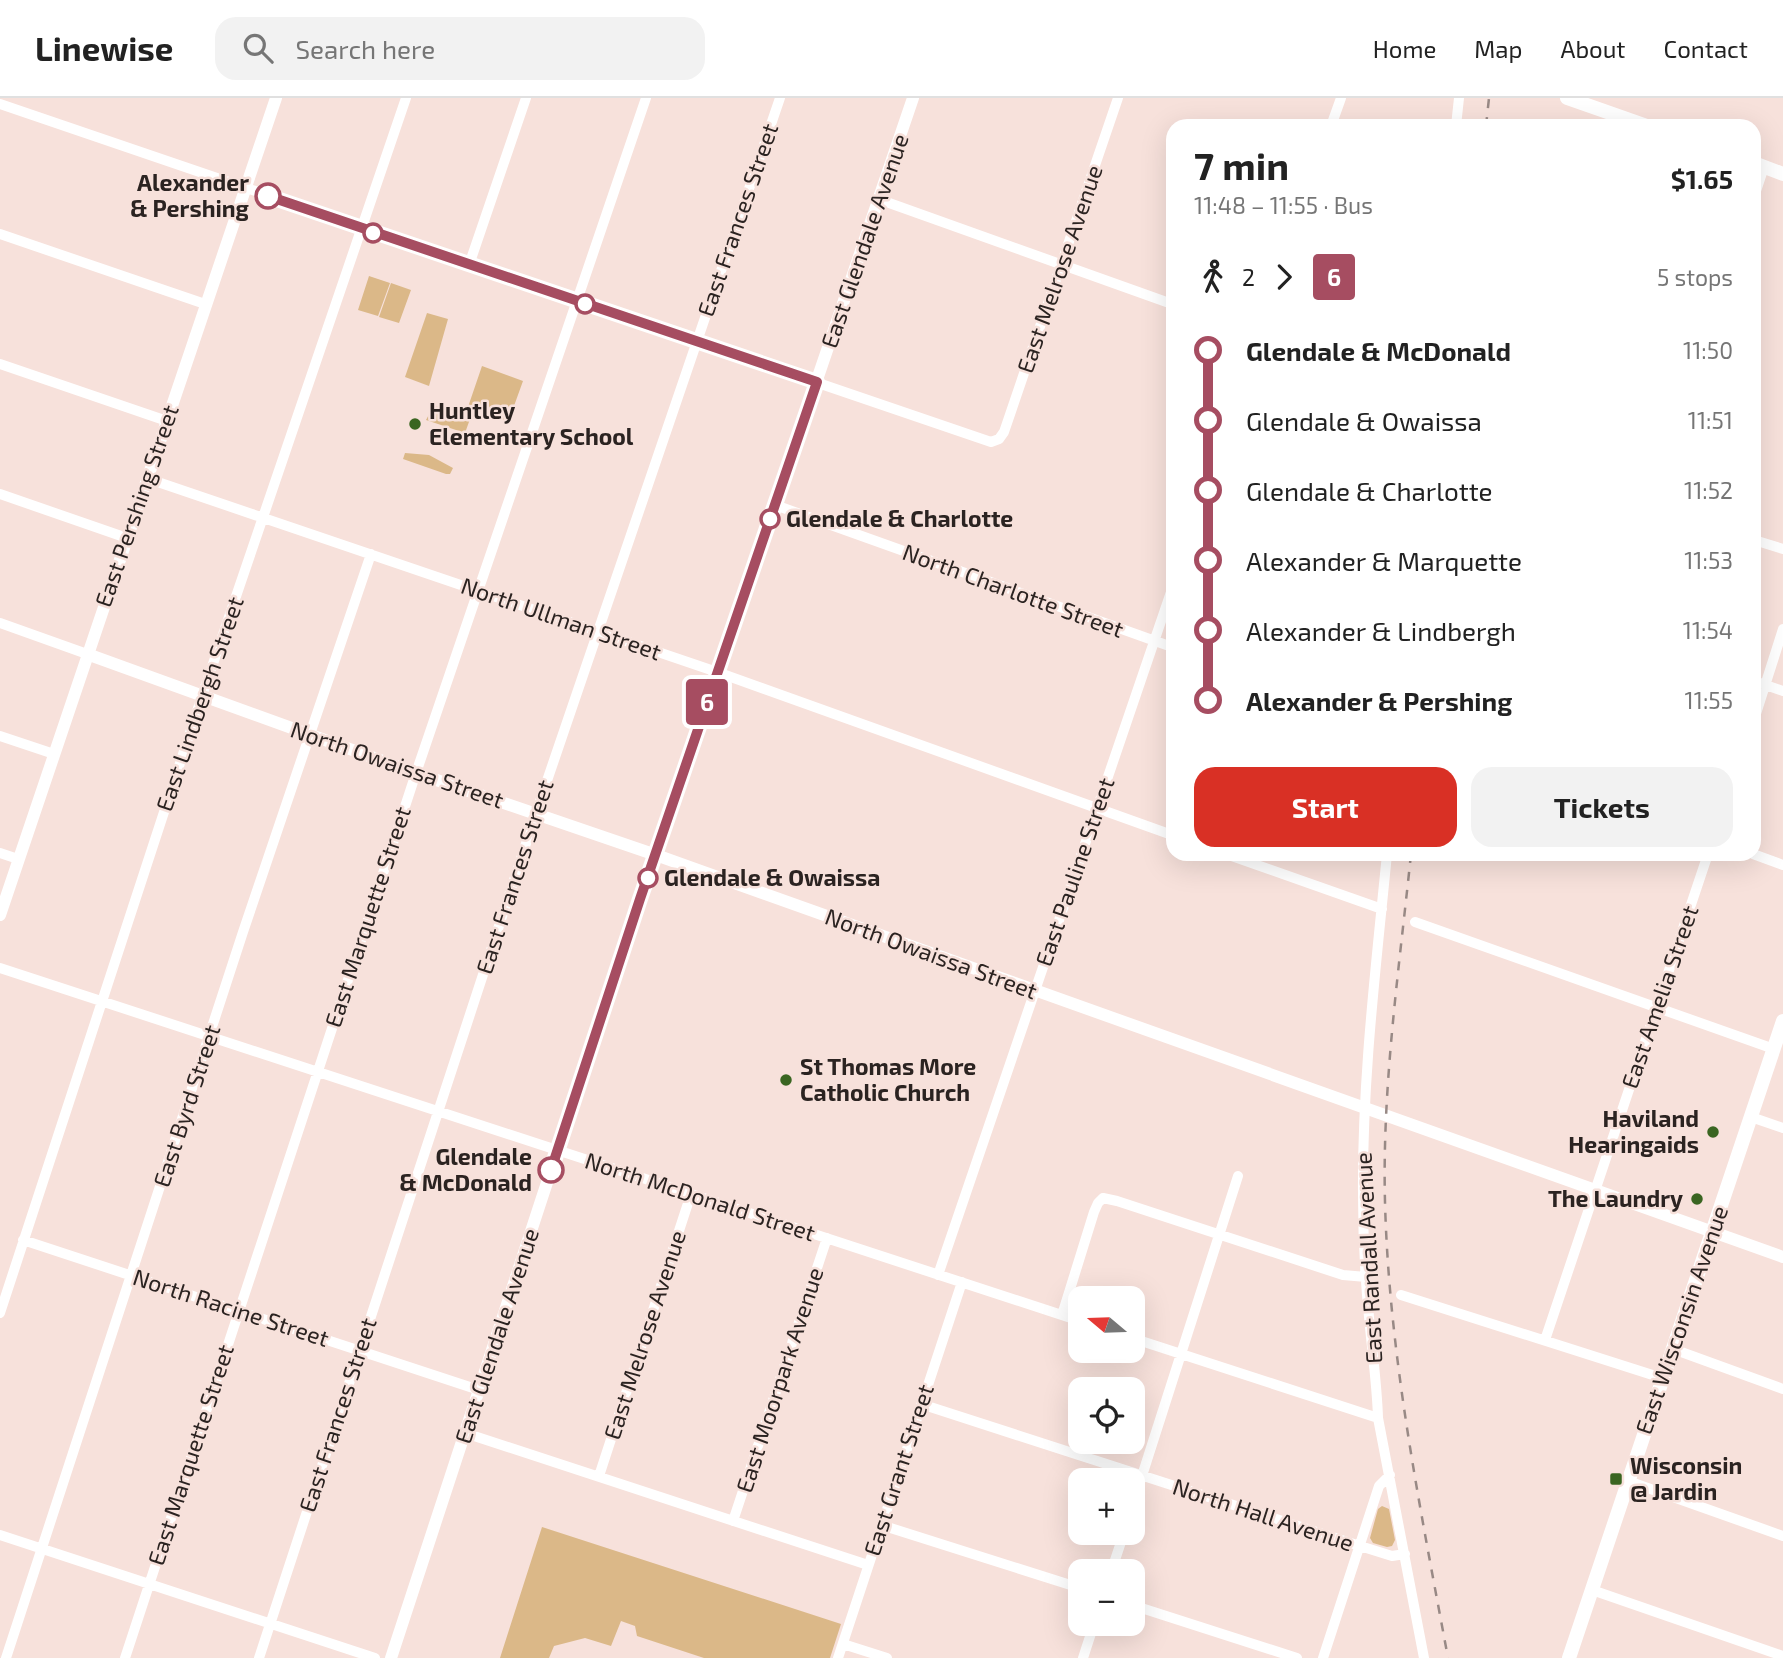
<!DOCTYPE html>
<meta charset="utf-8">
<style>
body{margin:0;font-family:"Exo 2",sans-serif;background:#f2f2f2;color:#222;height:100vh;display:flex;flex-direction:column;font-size:26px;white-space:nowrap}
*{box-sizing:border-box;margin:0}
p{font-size:23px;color:#767676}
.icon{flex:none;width:38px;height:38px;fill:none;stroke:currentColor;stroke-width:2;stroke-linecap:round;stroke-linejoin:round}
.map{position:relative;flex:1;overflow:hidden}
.sheet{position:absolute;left:1166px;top:21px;width:595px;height:742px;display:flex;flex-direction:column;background:#fff;border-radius:21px;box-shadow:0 7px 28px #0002}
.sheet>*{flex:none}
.badge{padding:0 14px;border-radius:5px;font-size:24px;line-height:46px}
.needle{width:46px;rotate:289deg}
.buttons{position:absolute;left:1068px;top:1188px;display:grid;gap:14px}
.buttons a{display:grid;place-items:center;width:77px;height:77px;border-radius:14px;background:#fff;box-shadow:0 7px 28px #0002;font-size:35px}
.map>.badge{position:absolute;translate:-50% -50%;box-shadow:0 0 0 4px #fff}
.legs{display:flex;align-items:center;gap:10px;height:77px;padding:0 28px;font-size:23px}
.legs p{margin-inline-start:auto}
.overview{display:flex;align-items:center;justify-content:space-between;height:119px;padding:0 28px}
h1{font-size:38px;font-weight:700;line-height:52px}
.button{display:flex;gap:14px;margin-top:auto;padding:14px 28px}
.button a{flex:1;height:80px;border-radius:21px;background:#d93025;color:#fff;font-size:28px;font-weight:700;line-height:80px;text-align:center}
.button a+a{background:#f2f2f2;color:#222}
ul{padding:0 28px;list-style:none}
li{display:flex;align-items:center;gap:24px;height:70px;font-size:26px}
li i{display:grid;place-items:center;width:10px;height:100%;margin:0 9px;background:currentColor}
li i::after{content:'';width:18px;height:18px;margin:-9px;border:5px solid;border-radius:50%;background:#fff}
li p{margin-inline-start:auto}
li:first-child i{background:linear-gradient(#0000 50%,currentColor 0)}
li:last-child i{background:linear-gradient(currentColor 50%,#0000 0)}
header{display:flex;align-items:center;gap:42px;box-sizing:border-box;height:98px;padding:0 35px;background:#fff;border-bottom:2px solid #e0e0e0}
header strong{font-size:33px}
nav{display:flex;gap:38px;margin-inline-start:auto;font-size:24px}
.search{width:490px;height:63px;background:#f2f2f2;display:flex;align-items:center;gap:18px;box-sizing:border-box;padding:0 24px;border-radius:21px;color:#767676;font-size:26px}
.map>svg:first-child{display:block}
.green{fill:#dbb888}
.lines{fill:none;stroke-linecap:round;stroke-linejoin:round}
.minor{stroke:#fff;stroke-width:10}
.tertiary{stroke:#fff;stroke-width:12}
.secondary{stroke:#fff;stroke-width:14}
.rail{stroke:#988985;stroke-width:2.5;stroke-dasharray:9 9;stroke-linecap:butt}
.line-1-casing{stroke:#fff;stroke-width:16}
.line-1{stroke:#a64d61;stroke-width:10}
.stop-1-dot{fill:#fff;stroke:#a64d61;stroke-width:3.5}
.poi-dot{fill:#3a6521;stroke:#f7e1db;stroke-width:2.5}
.labels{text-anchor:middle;stroke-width:5;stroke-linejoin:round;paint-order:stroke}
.stop-label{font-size:23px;font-weight:bold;fill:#2b2321;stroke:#f7e1db;text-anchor:end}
.street-label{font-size:23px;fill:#2b2321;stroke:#f7e1db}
.poi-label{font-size:23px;font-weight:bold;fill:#2b2321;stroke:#f7e1db;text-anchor:start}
</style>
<header>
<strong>Linewise</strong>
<div class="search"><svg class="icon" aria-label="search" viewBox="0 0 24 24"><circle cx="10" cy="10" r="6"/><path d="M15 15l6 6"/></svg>Search here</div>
<nav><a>Home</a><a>Map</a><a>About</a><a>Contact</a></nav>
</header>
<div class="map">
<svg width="1783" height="1560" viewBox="0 0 1783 1560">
<rect width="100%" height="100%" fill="#f7e1db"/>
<!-- green -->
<path class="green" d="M369 178 390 185 378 218 358 212Z
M391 185 411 192 399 225 379 219Z
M427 215 448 221 429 288 405 279Z
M482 268 523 283 510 319 504 322 468 309Z
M434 307 468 319 470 321 465 335 426 322Z
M405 355 429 357 453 370 450 376H446L403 361Z
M1382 1408 1389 1411 1395 1442 1392 1448 1387 1449 1373 1445 1370 1440 1378 1411Z
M542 1429 841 1526 830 1560H704L637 1538 635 1528 621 1523 611 1548 585 1540 554 1548 549 1560H500Z"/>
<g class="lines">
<!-- minor -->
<path class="minor" d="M0 6 991 344 999 341 1004 334 1118 0
M1331 28 1341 0
M1456 28 1459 0
M1754 99 1764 69
M878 101 1172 206
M0 136 205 206
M469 167 526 0
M0 266 167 323
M146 380 717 574 1172 737
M0 396 127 440
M775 407 1172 549
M1754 442 1783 451
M0 525 87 556
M1754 583 1783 593
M1754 622 1783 531
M0 638 54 656
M0 755 18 761
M1226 756 1382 811
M1387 756C1376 869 1362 982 1363 1097 1363 1137 1365 1179 1369 1219 1372 1253 1377 1286 1378 1320L1424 1560
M1753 756 1783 767
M1415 824 1774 951
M0 870 1080 1223
M1751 1019 1783 1030
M23 1142 479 1292
M938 1177 1172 491
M1401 1197 1662 1280
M0 1215 202 598 406 0
M1062 1217 1094 1114 1098 1105 1103 1100 1117 1103 1343 1177 1366 1179
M1132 1240 1378 1320
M1545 1242 1708 756
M1673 1251 1783 1291
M921 1306 1360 1448 1392 1458 1405 1456
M465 1335 868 1467
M599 1378 691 1096
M1628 1383 1783 1438
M1132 1409 1238 1078
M733 1423 827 1140
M881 1427 1080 1490
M0 1437 375 1560
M1111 1474 1124 1435
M1592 1492 1783 1558
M1132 1507 1297 1560
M843 1546 887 1560
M6 1560 243 834 371 456
M125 1560 416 675 646 0
M259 1560 536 715 780 0
M838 1560 962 1184
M1083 1560 1094 1526
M1323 1560 1379 1388 1390 1377"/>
<!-- tertiary -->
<path class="tertiary" d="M87 556 416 675 656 757 1783 1159
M0 817 276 0
M391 1560 640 801 913 0"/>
<!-- secondary -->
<path class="secondary" d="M1567 0 1647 28
M1754 65 1783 76
M1569 1560 1783 923"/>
<!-- rail -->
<path class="rail" d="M1486 28 1489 0
M1411 756C1399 872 1382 988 1385 1104 1389 1258 1420 1409 1448 1560"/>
</g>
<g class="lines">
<defs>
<path id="line-1" d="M268 98 817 284 640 801 551 1072"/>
</defs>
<!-- line-1 casing -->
<use href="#line-1" class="line-1-casing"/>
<!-- line-1 -->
<use href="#line-1" class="line-1"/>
</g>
<!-- markers -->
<g class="stop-1-dot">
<circle cx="268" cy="98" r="12"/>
<circle cx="373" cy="135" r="9"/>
<circle cx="585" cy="206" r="9"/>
<circle cx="770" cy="421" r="9"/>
<circle cx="648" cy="780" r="9"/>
<circle cx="551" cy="1072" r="12"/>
</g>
<g class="poi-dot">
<circle cx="415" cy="326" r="7"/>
<circle cx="786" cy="982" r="7"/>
<circle cx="1713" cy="1034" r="7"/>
<circle cx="1697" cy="1101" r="7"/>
<rect x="1609" y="1374" width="14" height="14" rx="3.5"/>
</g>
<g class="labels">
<!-- stop labels -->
<g class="stop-label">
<text x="249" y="93">Alexander<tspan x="249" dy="26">&amp; Pershing</tspan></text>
<text x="786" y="429" text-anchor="start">Glendale &amp; Charlotte</text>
<text x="664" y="788" text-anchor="start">Glendale &amp; Owaissa</text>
<text x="532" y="1067">Glendale<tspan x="532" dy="26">&amp; McDonald</tspan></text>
</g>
<!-- street labels -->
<g class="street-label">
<text transform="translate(738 122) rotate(-71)" y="8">East Frances Street</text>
<text transform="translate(865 143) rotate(-71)" y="8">East Glendale Avenue</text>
<text transform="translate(1060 171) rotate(-71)" y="8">East Melrose Avenue</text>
<text transform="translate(137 408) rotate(-71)" y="8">East Pershing Street</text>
<text transform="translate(1013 493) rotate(20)" y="8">North Charlotte Street</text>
<text transform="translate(561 521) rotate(19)" y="8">North Ullman Street</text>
<text transform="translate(200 606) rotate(-71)" y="8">East Lindbergh Street</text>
<text transform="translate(397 667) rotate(19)" y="8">North Owaissa Street</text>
<text transform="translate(1075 774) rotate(-71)" y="8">East Pauline Street</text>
<text transform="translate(515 779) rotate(-72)" y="8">East Frances Street</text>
<text transform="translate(368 819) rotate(-72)" y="8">East Marquette Street</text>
<text transform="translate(931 856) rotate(20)" y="8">North Owaissa Street</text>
<text transform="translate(1660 899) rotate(-71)" y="8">East Amelia Street</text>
<text transform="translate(187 1008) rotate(-72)" y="8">East Byrd Street</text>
<text transform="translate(700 1099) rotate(18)" y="8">North McDonald Street</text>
<text transform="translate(1369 1160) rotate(-93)" y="8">East Randall Avenue</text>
<text transform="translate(231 1210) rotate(18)" y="8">North Racine Street</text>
<text transform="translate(1682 1222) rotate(-71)" y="8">East Wisconsin Avenue</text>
<text transform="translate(645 1237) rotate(-72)" y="8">East Melrose Avenue</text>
<text transform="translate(497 1238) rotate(-72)" y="8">East Glendale Avenue</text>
<text transform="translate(780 1282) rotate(-72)" y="8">East Moorpark Avenue</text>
<text transform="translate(338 1317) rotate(-72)" y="8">East Frances Street</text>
<text transform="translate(191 1357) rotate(-72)" y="8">East Marquette Street</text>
<text transform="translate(899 1372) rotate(-72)" y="8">East Grant Street</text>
<text transform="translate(1263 1417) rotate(18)" y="8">North Hall Avenue</text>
</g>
<!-- poi labels -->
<g class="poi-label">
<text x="429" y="321">Huntley<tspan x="429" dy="26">Elementary School</tspan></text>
<text x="800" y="977">St Thomas More<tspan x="800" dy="26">Catholic Church</tspan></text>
<text x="1699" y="1029" text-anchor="end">Haviland<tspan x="1699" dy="26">Hearingaids</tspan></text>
<text x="1683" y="1109" text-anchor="end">The Laundry</text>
<text x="1630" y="1376">Wisconsin<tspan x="1630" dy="26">@ Jardin</tspan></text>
</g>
</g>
</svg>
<div class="buttons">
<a><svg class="needle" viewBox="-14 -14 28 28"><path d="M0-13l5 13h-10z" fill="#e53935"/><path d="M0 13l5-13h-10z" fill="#767676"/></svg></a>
<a><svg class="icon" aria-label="locate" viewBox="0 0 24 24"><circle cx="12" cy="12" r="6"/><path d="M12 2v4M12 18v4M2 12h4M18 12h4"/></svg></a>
<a>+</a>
<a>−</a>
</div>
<b class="badge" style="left:707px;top:604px;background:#a64d61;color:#fff">6</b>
<section class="sheet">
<div class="overview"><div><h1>7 min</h1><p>11:48 – 11:55 · Bus</p></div><b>$1.65</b></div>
<div class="legs"><svg class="icon" aria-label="walk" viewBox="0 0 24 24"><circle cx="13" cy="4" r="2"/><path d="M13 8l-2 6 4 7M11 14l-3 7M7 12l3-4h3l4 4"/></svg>2<svg class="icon" aria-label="forward" viewBox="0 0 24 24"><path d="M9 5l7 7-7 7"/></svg><b class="badge" style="background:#a64d61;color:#fff">6</b><p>5 stops</p></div>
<ul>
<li><i style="color:#a64d61"></i><b>Glendale &amp; McDonald</b><p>11:50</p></li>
<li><i style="color:#a64d61"></i><span>Glendale &amp; Owaissa</span><p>11:51</p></li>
<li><i style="color:#a64d61"></i><span>Glendale &amp; Charlotte</span><p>11:52</p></li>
<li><i style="color:#a64d61"></i><span>Alexander &amp; Marquette</span><p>11:53</p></li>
<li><i style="color:#a64d61"></i><span>Alexander &amp; Lindbergh</span><p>11:54</p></li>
<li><i style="color:#a64d61"></i><b>Alexander &amp; Pershing</b><p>11:55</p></li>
</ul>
<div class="button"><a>Start</a><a>Tickets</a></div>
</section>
</div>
